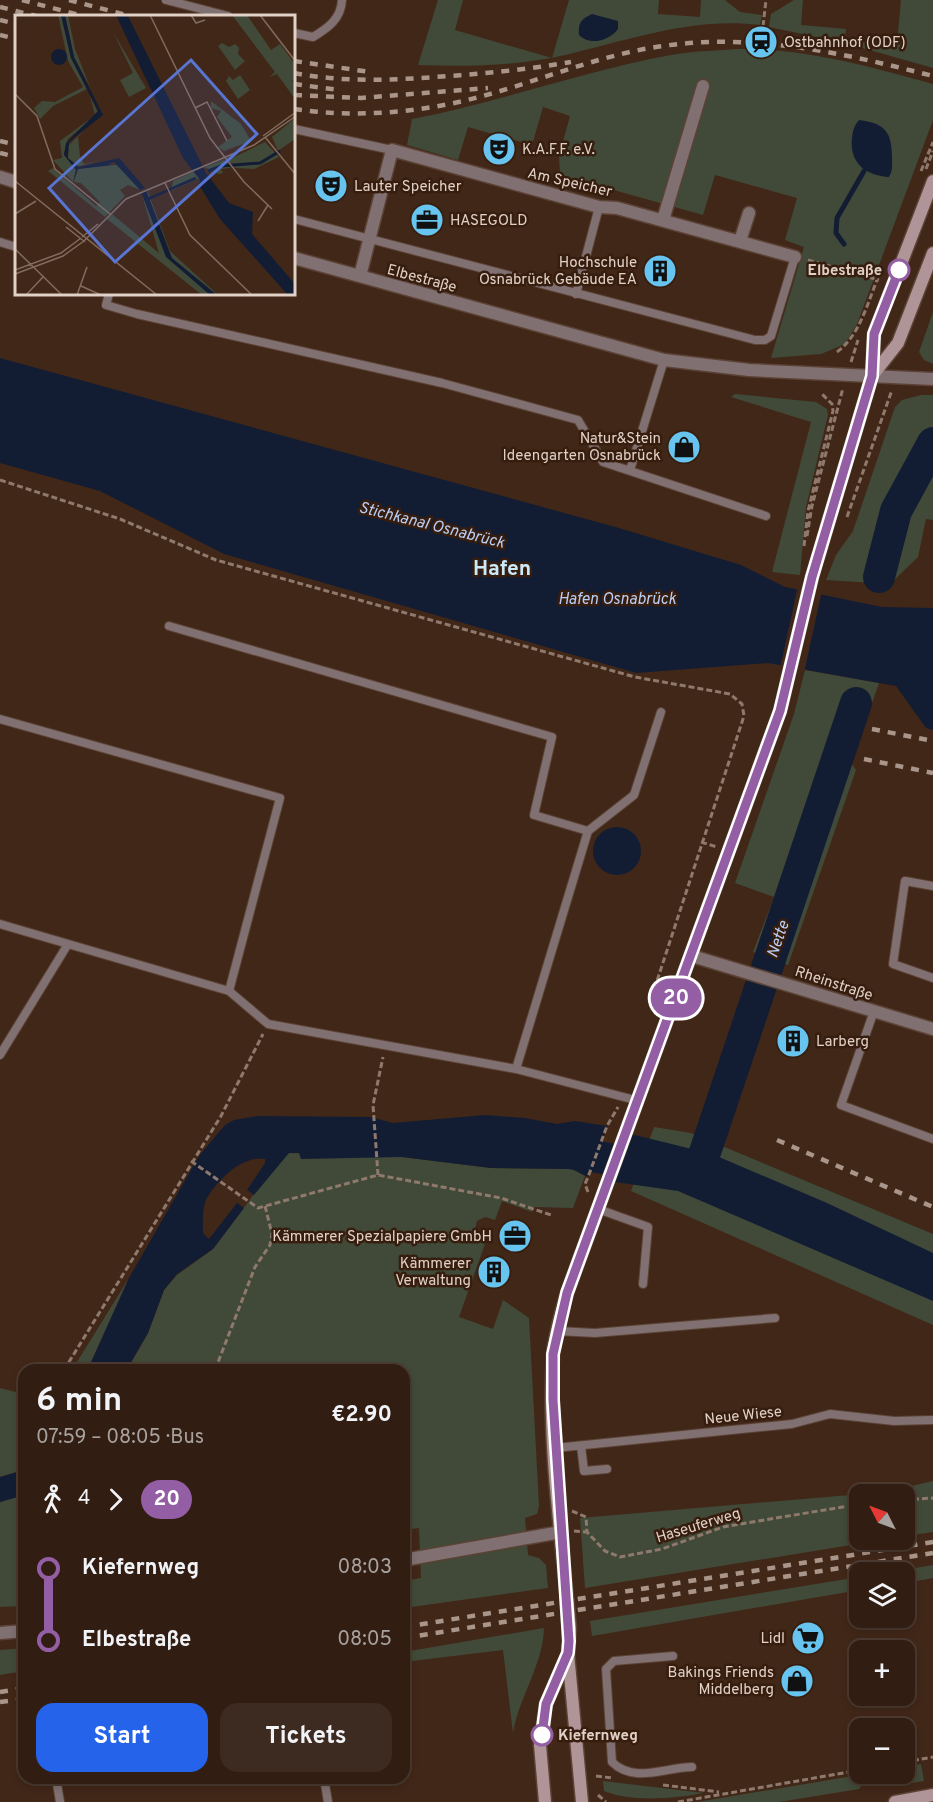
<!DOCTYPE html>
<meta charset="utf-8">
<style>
body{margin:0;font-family:Overpass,sans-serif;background:#3d2a20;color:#f1f3f6;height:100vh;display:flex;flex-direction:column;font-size:22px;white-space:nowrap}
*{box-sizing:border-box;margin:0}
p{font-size:20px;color:#a8a29f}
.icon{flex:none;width:33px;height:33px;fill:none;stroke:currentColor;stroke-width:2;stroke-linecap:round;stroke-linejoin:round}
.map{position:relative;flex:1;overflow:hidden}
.drawer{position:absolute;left:18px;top:1364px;width:392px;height:420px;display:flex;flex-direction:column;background:#311d12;border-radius:18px;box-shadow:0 3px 9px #0003,0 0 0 2px #4c3b32}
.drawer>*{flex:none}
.badge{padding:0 12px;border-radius:20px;font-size:21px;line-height:39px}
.needle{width:39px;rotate:312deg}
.tools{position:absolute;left:849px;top:1484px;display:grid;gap:12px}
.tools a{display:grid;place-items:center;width:66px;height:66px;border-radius:12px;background:#311d12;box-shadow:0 3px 9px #0003,0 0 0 2px #4c3b32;font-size:30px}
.map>.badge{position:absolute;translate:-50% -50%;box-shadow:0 0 0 3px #fff}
.legs{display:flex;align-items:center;gap:9px;height:66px;padding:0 18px;font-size:20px}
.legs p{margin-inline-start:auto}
.head{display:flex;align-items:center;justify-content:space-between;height:102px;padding:0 18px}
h1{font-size:33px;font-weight:700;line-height:45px}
.button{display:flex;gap:12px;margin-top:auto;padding:12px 18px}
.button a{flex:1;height:69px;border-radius:18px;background:#2563eb;color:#fff;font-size:24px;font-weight:700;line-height:69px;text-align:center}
.button a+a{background:#3d2a20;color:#f1f3f6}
ul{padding:0 18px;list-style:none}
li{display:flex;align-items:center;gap:21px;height:72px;font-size:22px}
li i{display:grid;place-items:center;width:9px;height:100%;margin:0 8px;background:currentColor}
li i::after{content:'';width:15px;height:15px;margin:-8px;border:4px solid;border-radius:50%;background:#311d12}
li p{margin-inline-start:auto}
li:first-child i{background:linear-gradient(#0000 50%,currentColor 0)}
li:last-child i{background:linear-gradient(currentColor 50%,#0000 0)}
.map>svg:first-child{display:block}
.green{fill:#414a38}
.water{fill:#121d34}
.pier{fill:#412718}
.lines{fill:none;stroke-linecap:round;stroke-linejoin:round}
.stream{stroke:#121d34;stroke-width:5}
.river{stroke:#121d34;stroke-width:32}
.service-casing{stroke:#5b4234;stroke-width:10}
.minor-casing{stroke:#5b4234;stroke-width:15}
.secondary-casing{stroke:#5b4234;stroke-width:15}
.path{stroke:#8f796d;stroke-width:3;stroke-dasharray:6 3;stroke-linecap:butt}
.service{stroke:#807072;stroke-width:8}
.minor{stroke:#807072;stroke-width:12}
.secondary{stroke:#af9498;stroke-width:12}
.rail{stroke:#a99589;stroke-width:4.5;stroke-dasharray:8 8;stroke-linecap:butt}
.line-1-casing{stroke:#fff;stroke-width:14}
.line-1{stroke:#945ea4;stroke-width:9}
.stop-1-dot{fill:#fff;stroke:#945ea4;stroke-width:3}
.labels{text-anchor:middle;stroke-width:5;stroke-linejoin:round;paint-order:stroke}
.poi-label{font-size:15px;fill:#e1d0c6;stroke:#361d0e;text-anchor:end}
.street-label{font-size:15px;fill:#e1d0c6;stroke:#361d0e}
.stop-label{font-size:15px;font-weight:bold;fill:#e1d0c6;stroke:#361d0e;text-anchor:end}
.water-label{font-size:16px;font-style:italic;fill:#b9cef7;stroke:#361d0e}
.district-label{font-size:21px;font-weight:bold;fill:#cae9f9;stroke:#361d0e}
.inset-river{fill:none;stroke:#121d34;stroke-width:3}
.inset-road{fill:none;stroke:#816b5e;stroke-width:1.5}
.view{fill:#5875d3;fill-opacity:0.15;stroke:#5875d3;stroke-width:3}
.inset-edge{fill:none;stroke:#e1d0c6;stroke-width:3}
</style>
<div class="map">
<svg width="933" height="1802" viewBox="0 0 933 1802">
<rect width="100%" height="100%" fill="#412718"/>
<!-- green -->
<path class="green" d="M438 0H463L455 30 552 58 569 0H659L658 14 700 17 701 0H725L740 12 762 15 760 25C692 17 630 40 565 55 517 66 467 67 418 65Z
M794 0H803L801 25 846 29 845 40 897 45 901 0H933V68L845 43 769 27 771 14Z
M736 49C804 48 868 66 933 84V120L857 324 845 344 821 354 771 358 804 247 785 240 797 198 715 175 703 215 560 175 559 156 570 116 543 107 532 145 468 127 458 160 407 145 412 119C500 102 584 71 671 55 692 51 714 51 736 49Z
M933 312V364L924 360 919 352Z
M735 394 816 402 827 409 828 415 806 507 800 575 772 572 811 422 731 397Z
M921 395H933V520L926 519 918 557 890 584 826 580 836 555 853 531 895 407 902 400Z
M805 670 879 683 851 763 856 770 788 965 753 952 774 897 735 883 794 714Z
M654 1127 691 1133 933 1234V1325L631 1191Z
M289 1153 402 1157 491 1168 572 1169 585 1176 573 1208 534 1207 532 1212 502 1201 495 1220 485 1217 477 1221 473 1238 485 1244 459 1317 493 1329 503 1300 529 1318 539 1506 537 1514 525 1518 528 1555 539 1558 546 1565 548 1588 404 1608V1581L421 1578 419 1528 404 1530V1370H127L148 1333 164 1290 177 1275 213 1249 272 1170Z
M129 1278 88 1369 72 1370Z
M0 1388 24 1394V1470L0 1477Z
M933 1481V1532L905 1536 904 1494H860V1539H888L585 1588 580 1518 886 1492Z
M24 1495V1606L0 1607V1502Z
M933 1565V1578L905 1583 904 1572H891Z
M859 1577V1590L592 1636 590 1621Z
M544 1628C543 1665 519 1697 513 1733L503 1650 404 1662V1652Z
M24 1648V1671L0 1675V1650Z
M921 1764 924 1781 899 1785 894 1781 892 1773H904L905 1767Z
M859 1775 865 1781 859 1789 779 1802H697Z
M603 1781 704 1793C672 1799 631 1802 604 1791Z"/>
<!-- water -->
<path class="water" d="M592 14 618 21V29C609 41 590 46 579 35 578 23 581 19 592 14Z
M859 120C885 123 892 132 892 158 892 165 893 171 889 177 866 176 849 163 852 138 853 130 854 126 859 120Z
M0 358 619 528 741 565 785 587 882 607 933 608V730L926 728 896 686 768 663 636 673 224 554 100 491 0 463Z
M593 851a24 24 0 1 1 48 0a24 24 0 1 1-48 0Z
M485 1115 525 1118 557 1124 575 1121 607 1126 588 1177 572 1169 491 1168 402 1157 301 1159 299 1153H289L254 1195 247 1190 265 1163V1159C243 1154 215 1182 206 1200 202 1209 203 1223 203 1233L209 1239 237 1203 244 1208 213 1249 177 1274 164 1290 148 1333 127 1369H88L129 1278 199 1156 225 1125 234 1120 258 1116 371 1117 393 1123Z
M627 1133 712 1154 827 1203 933 1253V1301L678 1191 608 1181Z
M24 1470V1495L0 1502V1477Z"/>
<!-- pier -->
<path class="pier" d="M798 586 822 591 804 673 780 668Z"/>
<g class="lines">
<!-- stream -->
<path class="stream" d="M844 244 836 233 837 218 864 171"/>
<!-- river -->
<path class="river" d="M879 577 896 511 933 443
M555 1151 651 1165
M697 1176 856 703"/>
<defs>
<path id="service" d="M166 0 228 16
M294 33 313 37C328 28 341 19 342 0
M294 129 392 150
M294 219 755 340H765L771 336 795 257
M0 242 16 247
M109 294 106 305 137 314 442 383 578 420 603 462 766 516
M576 294 599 207
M630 470 664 360
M169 626 552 737 534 815 588 831 516 1069
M0 719 280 798 229 991
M588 831 634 795 661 712
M933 886 905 881 893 964 933 978
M0 924 229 991 268 1024 516 1069 639 1101
M874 1011 841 1105 933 1139
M0 1055 68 944
M598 1209 648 1227 643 1284
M557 1331 595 1333 775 1318
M581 1446 584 1471 607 1469
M555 1448 792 1424 830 1414 894 1421 933 1420
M673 1656 614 1661 606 1669 612 1762C634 1784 666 1767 692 1767
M56 1778 60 1802
M324 1778 328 1802"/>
<path id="minor" d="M0 177 16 182
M663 220 703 86
M740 241 749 213
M294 258 664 360 749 370 933 379
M360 276 392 150 599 207 617 208 795 257
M692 956 933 1029
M404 1560 561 1532
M0 1633 24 1631"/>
<path id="secondary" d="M872 376 898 343 933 253
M545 1802 540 1745 546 1704 568 1654
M582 1802 568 1653 570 1628C562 1541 547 1442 553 1355 555 1334 561 1313 567 1293L780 711 812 577 872 376 874 334 933 181
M895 1802 933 1795"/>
</defs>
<!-- service casing -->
<use href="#service" class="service-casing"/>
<!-- minor casing -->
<use href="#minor" class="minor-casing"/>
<!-- secondary casing -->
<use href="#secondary" class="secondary-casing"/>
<!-- path -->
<path class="path" d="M762 35 766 0
M926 169 933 151
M921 171 933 142
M808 260 879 280
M837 352C859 336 867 305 877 280
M851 362 858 340
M0 480 120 519 216 560 635 677 730 694 742 704 744 716 654 990 659 999
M847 517 892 390
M807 536 812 506 843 388
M804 546 808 511 833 411 832 404 821 393
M701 842 717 847
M191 1161 258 1208 378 1175 501 1198 551 1215
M378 1175 373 1105 383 1057
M588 1192 585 1184 588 1177 607 1126 618 1107
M64 1370 221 1116 263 1034
M215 1370 255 1267 270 1245 272 1234 265 1206
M904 1500 933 1498
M572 1511 586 1517 587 1532 605 1551 620 1557 662 1549 723 1527 860 1504
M574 1531 587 1532
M904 1762 933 1757
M596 1776 612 1778
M663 1785 719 1792
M598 1795 606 1802
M678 1802 860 1770"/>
<!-- service -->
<use href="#service" class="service"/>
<!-- minor -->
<use href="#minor" class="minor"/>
<!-- secondary -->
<use href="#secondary" class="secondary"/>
<!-- rail -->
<path class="rail" d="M22 0 83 16
M69 0 130 16
M0 7 36 16
M0 20 16 24
M0 35 16 39
M294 61 370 72
M294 73C346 83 397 80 449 76 490 73 531 69 571 62
M294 84 339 90
M294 95 361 98 488 88
M294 109C355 118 420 113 479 97 536 82 592 58 650 48 747 31 839 52 933 76
M0 141 16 145
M0 153 16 157
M872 729 933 741
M864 759 933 773
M777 1140 933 1207
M404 1627 933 1542
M404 1638 933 1553
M0 1692 24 1688
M0 1702 24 1699"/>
</g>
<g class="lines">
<defs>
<path id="line-1" d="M542 1735 546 1704 568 1653 569 1641 553 1400V1354L567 1293 780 711 812 577 872 376 874 334 899 270"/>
</defs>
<!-- line-1 casing -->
<use href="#line-1" class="line-1-casing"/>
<!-- line-1 -->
<use href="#line-1" class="line-1"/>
</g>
<!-- icons -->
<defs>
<symbol id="station-disc" viewBox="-11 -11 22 22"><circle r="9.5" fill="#66c4ef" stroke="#361d0e"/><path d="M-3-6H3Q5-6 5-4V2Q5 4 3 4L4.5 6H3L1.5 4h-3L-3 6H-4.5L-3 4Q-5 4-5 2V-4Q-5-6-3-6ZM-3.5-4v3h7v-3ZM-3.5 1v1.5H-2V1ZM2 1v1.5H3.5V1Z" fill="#111"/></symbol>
<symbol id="theatre-disc" viewBox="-11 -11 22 22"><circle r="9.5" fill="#66c4ef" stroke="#361d0e"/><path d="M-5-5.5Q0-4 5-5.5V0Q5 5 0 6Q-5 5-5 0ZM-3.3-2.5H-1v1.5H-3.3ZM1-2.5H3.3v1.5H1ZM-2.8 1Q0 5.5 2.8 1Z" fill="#111"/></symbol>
<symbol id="office-disc" viewBox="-11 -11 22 22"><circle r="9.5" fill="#66c4ef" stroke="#361d0e"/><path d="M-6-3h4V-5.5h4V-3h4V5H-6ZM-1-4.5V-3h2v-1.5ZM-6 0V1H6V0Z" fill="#111"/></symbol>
<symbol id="building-disc" viewBox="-11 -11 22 22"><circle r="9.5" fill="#66c4ef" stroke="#361d0e"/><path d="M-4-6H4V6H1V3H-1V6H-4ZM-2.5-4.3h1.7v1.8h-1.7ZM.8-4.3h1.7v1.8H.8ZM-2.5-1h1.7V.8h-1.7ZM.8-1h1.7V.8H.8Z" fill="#111"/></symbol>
<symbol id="shop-disc" viewBox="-11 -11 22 22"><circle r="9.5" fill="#66c4ef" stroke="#361d0e"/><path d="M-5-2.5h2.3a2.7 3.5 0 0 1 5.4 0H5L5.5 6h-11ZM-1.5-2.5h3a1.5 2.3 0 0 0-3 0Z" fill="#111"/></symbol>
<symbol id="supermarket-disc" viewBox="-11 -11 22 22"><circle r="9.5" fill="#66c4ef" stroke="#361d0e"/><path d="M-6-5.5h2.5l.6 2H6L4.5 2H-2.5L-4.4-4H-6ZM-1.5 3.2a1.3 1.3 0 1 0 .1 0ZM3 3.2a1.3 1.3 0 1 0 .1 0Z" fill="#111"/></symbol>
</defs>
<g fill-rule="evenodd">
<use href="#station-disc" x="742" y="23" width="38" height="38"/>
<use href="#theatre-disc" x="480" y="130" width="38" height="38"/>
<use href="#theatre-disc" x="312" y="167" width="38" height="38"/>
<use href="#office-disc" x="408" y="201" width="38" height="38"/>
<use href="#building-disc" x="641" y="252" width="38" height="38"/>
<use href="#shop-disc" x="665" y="428" width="38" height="38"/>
<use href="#building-disc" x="774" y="1022" width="38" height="38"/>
<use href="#office-disc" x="496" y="1217" width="38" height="38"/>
<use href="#building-disc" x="475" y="1253" width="38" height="38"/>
<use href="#supermarket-disc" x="789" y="1619" width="38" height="38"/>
<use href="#shop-disc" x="778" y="1662" width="38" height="38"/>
</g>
<!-- markers -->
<g class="stop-1-dot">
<circle cx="899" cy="270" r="10"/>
<circle cx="542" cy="1735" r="10"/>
</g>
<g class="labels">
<!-- poi labels -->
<g class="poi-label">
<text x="784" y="47" text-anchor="start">Ostbahnhof (ODF)</text>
<text x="522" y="154" text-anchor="start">K.A.F.F. e.V.</text>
<text x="354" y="191" text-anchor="start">Lauter Speicher</text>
<text x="450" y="225" text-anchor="start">HASEGOLD</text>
<text x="637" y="267">Hochschule<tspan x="637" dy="17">Osnabrück Gebäude EA</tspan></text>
<text x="661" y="443">Natur&amp;Stein<tspan x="661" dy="17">Ideengarten Osnabrück</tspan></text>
<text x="816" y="1046" text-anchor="start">Larberg</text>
<text x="492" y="1241">Kämmerer Spezialpapiere GmbH</text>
<text x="471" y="1268">Kämmerer<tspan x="471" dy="17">Verwaltung</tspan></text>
<text x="785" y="1643">Lidl</text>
<text x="774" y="1677">Bakings Friends<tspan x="774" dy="17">Middelberg</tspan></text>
</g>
<!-- street labels -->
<g class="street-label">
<text transform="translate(570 182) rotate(13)" y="5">Am Speicher</text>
<text transform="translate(422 278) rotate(15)" y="5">Elbestraße</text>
<text transform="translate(834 983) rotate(18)" y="5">Rheinstraße</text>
<text transform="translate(743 1415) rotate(-6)" y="5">Neue Wiese</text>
<text transform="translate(698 1525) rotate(-17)" y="5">Haseuferweg</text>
</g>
<!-- stop labels -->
<g class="stop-label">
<text x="882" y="275">Elbestraße</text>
<text x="558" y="1740" text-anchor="start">Kiefernweg</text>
</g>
<!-- water labels -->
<g class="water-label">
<text transform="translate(432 524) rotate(14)" y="6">Stichkanal Osnabrück</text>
<text x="617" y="604">Hafen Osnabrück</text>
<text transform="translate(777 939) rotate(-71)" y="6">Nette</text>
</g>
<!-- district labels -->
<g class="district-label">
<text x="502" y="575">Hafen</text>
</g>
</g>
<!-- overview -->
<g transform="translate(15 15)">
<rect width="280" height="280" fill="#412718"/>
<path d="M43 0H46L56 43 72 74 38 91 25 104 19 93 27 86 40 87 68 72 53 46ZM50 0H53L60 34 75 72 59 42ZM217 0H232L256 35 265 29 280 49V64L276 67 280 66V84L262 59 254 62 260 57ZM98 17 131 73 114 82 105 65 118 58ZM207 28 214 32 220 29 224 33 223 39 230 46 220 55 203 31ZM225 60 235 75 223 84 211 66 214 61 218 65ZM75 81 83 98 53 124 49 138 61 155 58 167 38 145 47 143 45 126 80 100ZM196 86 226 109 236 126 209 136 203 132 217 122 202 102 206 96 196 93ZM280 103V124L263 136 257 122ZM73 111 63 122 65 141 69 149 84 146 61 152 53 143 52 132ZM250 127 264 142 239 154 220 153 213 145ZM208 145 210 146 222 162 215 153 206 154 208 158 204 159 189 152ZM86 150H106L125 175 113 170 105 175 110 181 90 202 33 156 38 153 81 191 85 187 66 168 59 167 63 154ZM180 156 185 163 156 176 158 166ZM133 177 155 236 203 280H187L92 204 97 199 144 238 127 180Z" fill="#414a38"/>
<path d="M46 0H50L59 42 88 100 54 127 53 143 64 152 104 143 130 173 125 175 99 147 93 149 98 150 63 154 58 167 61 155 49 140 51 128 83 96 56 43ZM101 0 113 1 191 158 214 188 238 197 237 219 280 269V280H273L205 204 184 170 185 165 168 143ZM36 42a8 8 0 1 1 16 0a8 8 0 1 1-16 0ZM131 175 157 243 202 280H195L151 242 126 177Z" fill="#121d34"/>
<path class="inset-river" d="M193 156 206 151 245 148 265 136M133 184 181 163"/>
<path class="inset-road" d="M135 0 195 123 229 167 257 194M176 0 181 8 190 5M245 0 281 47M0 79 22 101 40 154 95 199M180 93 192 87 212 126M248 121 281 97M250 122 281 160M0 166 142 280M150 168 175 220 237 280M0 199 21 186M243 206 253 190M51 212 70 227M67 222 83 209M69 226 111 184 239 130 281 101M0 234 47 280M0 255 46 238 66 223M0 259 48 241 69 226M66 271 86 280M11 280 28 262M62 280 72 252"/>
<path class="view" d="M176 45 242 119 100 247 34 173Z"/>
<rect width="280" height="280" class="inset-edge"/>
</g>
</svg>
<div class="tools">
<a><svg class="needle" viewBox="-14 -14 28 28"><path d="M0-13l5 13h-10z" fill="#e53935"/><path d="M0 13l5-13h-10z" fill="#a8a29f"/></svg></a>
<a><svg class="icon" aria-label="layers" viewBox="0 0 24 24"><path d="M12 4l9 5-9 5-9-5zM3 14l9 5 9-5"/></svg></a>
<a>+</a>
<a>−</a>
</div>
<b class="badge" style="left:676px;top:998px;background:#945ea4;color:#fff">20</b>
<section class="drawer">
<div class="head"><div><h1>6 min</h1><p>07:59 – 08:05 · Bus</p></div><b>€2.90</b></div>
<div class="legs"><svg class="icon" aria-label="walk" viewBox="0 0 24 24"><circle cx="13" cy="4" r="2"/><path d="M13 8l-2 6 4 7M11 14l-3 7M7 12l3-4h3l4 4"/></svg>4<svg class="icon" aria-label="forward" viewBox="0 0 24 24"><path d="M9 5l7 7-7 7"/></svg><b class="badge" style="background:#945ea4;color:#fff">20</b></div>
<ul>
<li><i style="color:#945ea4"></i><b>Kiefernweg</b><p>08:03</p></li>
<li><i style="color:#945ea4"></i><b>Elbestraße</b><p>08:05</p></li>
</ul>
<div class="button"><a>Start</a><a>Tickets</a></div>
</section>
</div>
